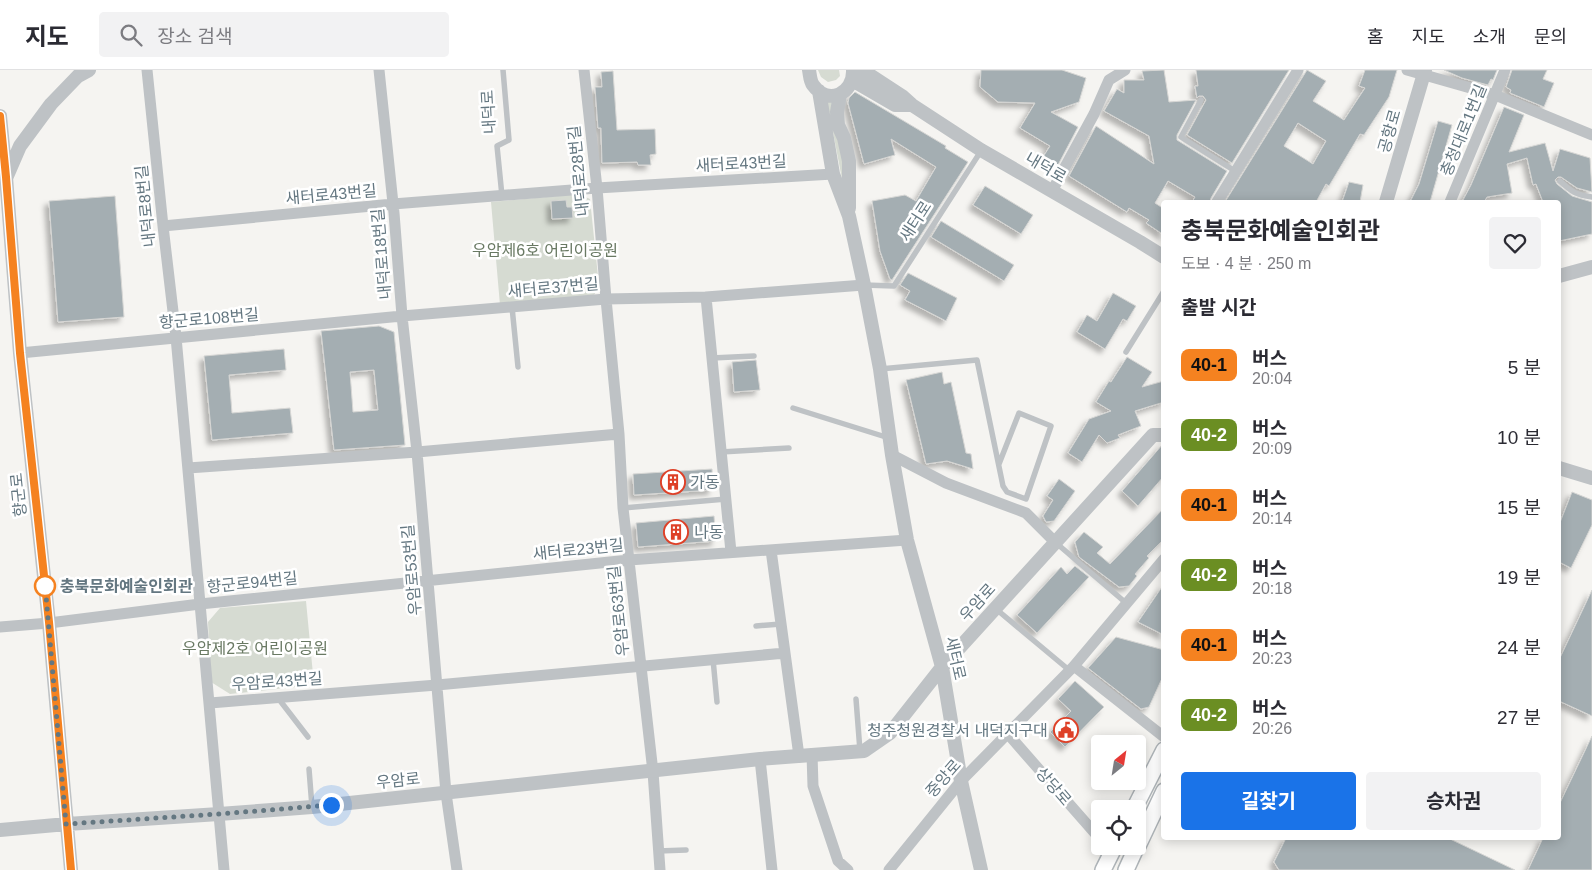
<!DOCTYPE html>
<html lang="ko">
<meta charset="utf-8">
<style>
body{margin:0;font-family:Arial,"Noto Sans KR",sans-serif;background:#f2f2f3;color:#2b2b33;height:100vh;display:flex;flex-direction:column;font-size:19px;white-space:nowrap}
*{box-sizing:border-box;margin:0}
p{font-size:16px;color:#7c7c81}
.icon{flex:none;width:28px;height:28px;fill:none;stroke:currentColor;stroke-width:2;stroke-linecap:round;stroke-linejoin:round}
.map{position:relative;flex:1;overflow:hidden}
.side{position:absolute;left:1161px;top:130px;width:400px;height:640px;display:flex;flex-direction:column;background:#fff;border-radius:5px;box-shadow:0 2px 12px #0003}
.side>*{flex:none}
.badge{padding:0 10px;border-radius:8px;font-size:18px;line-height:32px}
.needle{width:32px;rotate:30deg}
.controls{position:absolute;left:1091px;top:665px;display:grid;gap:10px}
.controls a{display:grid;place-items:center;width:55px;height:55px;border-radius:5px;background:#fff;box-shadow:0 2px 12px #0003;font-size:25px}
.you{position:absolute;width:25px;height:25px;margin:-12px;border:4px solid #fff;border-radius:50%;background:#1a73e8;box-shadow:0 0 0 8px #1a73e833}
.map>.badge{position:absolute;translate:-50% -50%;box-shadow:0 0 0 2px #fff}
h2{padding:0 20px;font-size:19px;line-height:45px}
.round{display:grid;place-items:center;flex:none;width:52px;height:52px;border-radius:5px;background:#f2f2f3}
.headline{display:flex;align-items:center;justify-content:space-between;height:85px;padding:0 20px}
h1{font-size:24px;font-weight:700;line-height:38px}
.action{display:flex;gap:10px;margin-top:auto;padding:10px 20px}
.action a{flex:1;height:58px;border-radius:5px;background:#1a73e8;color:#fff;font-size:20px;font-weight:700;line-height:58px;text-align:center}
.action a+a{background:#f2f2f3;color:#2b2b33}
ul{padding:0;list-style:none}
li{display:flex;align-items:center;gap:15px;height:70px;padding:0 20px}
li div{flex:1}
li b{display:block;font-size:19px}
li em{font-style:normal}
li .badge{min-width:55px;font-weight:700;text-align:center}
header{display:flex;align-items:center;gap:30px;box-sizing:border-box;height:70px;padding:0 25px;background:#fff;border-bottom:1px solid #e1e1e2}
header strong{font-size:24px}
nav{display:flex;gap:28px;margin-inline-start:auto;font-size:18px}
.search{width:350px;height:45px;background:#f2f2f3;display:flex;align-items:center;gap:12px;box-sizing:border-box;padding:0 18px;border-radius:5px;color:#7c7c81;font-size:19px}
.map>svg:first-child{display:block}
.green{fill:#d6dbd2}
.building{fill:#a4aeb2;stroke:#d6d6d4;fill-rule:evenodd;filter:url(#shadow)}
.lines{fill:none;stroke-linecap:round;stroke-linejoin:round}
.secondary-casing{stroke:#b0b6ba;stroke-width:18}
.service{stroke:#bec2c5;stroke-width:5.5}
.minor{stroke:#bec2c5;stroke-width:11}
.tertiary{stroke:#bec2c5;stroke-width:14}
.secondary{stroke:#fff;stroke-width:15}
.line-casing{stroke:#fff;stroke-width:11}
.line{stroke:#f58220;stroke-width:8}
.walk{stroke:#647781;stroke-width:5;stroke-dasharray:0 9}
.stop-dot{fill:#fff;stroke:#f58220;stroke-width:2.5}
.labels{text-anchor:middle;stroke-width:5;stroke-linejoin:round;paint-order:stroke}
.street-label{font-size:16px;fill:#647781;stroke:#fff}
.park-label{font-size:16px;fill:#697963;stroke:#fff}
.poi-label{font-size:16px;fill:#647781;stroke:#fff;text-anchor:start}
.stop-label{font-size:16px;font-weight:bold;fill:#647781;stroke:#fff;text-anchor:start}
</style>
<header>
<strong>지도</strong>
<div class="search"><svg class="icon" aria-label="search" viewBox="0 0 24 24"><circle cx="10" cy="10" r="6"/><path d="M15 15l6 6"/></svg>장소 검색</div>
<nav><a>홈</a><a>지도</a><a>소개</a><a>문의</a></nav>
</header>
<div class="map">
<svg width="1592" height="800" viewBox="0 0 1592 800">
<defs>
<filter id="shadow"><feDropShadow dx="-4.5" dy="4.5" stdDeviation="2.5" flood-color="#0004"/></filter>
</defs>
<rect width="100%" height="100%" fill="#f5f4f1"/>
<!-- green -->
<path class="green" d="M818 0H839L840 6 836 10 828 12 821 7Z
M827 31H832L841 68 845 108 842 109Z
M579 124 590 129 599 216 593 227 500 235 491 132Z
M306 531 314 615 230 624 211 612 208 552 220 538Z"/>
<!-- building -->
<path class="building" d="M981 0H1062L1086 8 1079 32 1051 42 1078 57 1058 95 1043 87 1050 76 1020 58 1035 33 998 32 980 17Z
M1164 0 1169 32 1196 30 1177 65V70L1227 101 1211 128 1210 132H1192L1195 127 1168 111 1155 133 1164 139V165L1146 153 1149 150 1129 138 1127 142 1069 106 1096 56 1154 94 1149 66 1104 41 1117 19 1124 23V10H1144L1142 1Z
M1196 0H1289L1232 93 1187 65 1206 30 1203 26H1199L1197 28 1195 16H1198Z
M1307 0 1326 11 1313 31 1344 50 1365 18 1359 16 1365 0H1397L1389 27 1364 65 1360 64 1329 116 1326 114 1316 132H1225ZM1298 53 1326 71 1313 94 1284 76Z
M1444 0H1497L1493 10 1491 9 1488 15 1462 8Z
M1512 0H1547L1543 9 1554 13 1544 37 1510 23 1511 20 1506 17Z
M613 1 617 60 655 59 656 84 650 85 651 95H638L637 92 602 93 601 58H598L595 17H602L601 2Z
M855 22 946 76 945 78 968 92 892 210 890 209 880 181 872 131 905 125 916 131 936 97 891 69 895 85 864 94 848 33 849 28Z
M1504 37 1524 45 1509 82 1545 73 1553 101 1560 79 1590 88 1592 122 1577 118 1561 107H1558L1555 110 1557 114 1572 126 1592 132V164L1559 171V132H1543L1536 114 1533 115 1527 88 1507 94 1512 123 1487 127 1484 132H1462L1471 115Z
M1438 51 1452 55 1430 132H1410L1419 114Z
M1349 112 1363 115 1360 132H1342Z
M985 116 1033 145 1021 164 973 135Z
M115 126 124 247 58 252 49 131Z
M566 130 567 137H572L573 148 552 149 551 131Z
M941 151 1014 195 1004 211 931 167Z
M908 203 957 228 946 251 905 230 910 221 900 215Z
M1113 223 1136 236 1127 251 1123 249 1105 279 1077 262 1087 245 1097 251Z
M379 256 394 262 405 375 334 380 321 261ZM374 300 378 340 353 342 350 302Z
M284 279 286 300 229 305 232 343 290 338 293 363 212 370 204 286Z
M1127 287 1152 302 1142 317 1164 311V332L1135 341 1141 356 1118 365 1120 368 1107 373 1099 365 1082 392 1068 383 1089 349 1111 341 1096 332 1109 311 1111 312Z
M756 290 760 320 734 322 732 292Z
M942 302 944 314 951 312 966 383 971 384 973 399 947 391 926 394 906 310Z
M1163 374 1164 406 1138 436 1122 421Z
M712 399 713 420 634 425 633 404Z
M1059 409 1075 421 1054 451 1046 452 1043 446 1053 430 1047 426Z
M1572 422 1592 430V455L1571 498 1559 492V455Z
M1164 438V469L1147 486 1149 488 1135 504 1137 506 1129 516 1119 517 1079 487 1075 472 1084 462 1103 477 1097 483 1110 494Z
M714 446 716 471 638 477 636 453Z
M1075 496 1089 507 1037 563 1017 545 1061 497 1067 504Z
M1164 514V565L1138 552Z
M1592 520V646L1559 631V590Z
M1116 567 1164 580V604L1149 637 1141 639 1088 598Z
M1075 611 1104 637 1065 677 1050 662 1071 641 1058 629Z
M1592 666V800H1528L1543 768H1559V735Z
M1286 768H1448L1515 800H1279L1274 792Z"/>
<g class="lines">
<defs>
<path id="secondary" d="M1134 739 1164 680
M1138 776 1164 721
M1103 800 1115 776
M1126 800 1137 776"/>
</defs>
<!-- secondary casing -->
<use href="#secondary" class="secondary-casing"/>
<!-- service -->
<path class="service" d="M1201 30 1181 67 1235 101
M1560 111C1572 122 1576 125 1592 127
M502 126 497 76 509 70 503 0
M864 215 894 216 981 81
M512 237 518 297
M1126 282 1164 221
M712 288 754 286
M880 299 977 290 1003 416 1007 422 1026 429 1051 356 1019 343 999 394
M793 338 889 368
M721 382 789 378
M623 438 726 429
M1055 472 1126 533
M996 539 1069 600
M756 556 781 554
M713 589 717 632
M278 628 308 667
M856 629 860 681
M309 699 312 737
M658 781 686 780"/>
<!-- minor -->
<path class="minor" d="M147 0 163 156 176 267 224 800
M379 0 394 143 402 246 417 382 446 723 457 800
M584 0 597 118 606 229 619 364 623 438 653 702 660 800
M1407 0 1495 25 1592 65
M1052 121 1094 44 1109 10 1125 0
M1217 132 1298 0
M1450 132 1505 0
M163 156 393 134 597 118 833 104
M706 227 731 482
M20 283 402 246 606 229 706 227 864 215
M892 385 946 413 1026 443 1055 472
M188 398 417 382 619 364
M771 480 799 686
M0 557 49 553 200 534 629 490 907 470
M1074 596 1164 667
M210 633 437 615 785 583
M1008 664 1100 769
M812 684 813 716 838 791 848 800
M760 689 772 800
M889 800 961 711 1074 596 1164 489"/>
<!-- tertiary -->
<path class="tertiary" d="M809 0C810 5 810 11 813 15 828 36 854 24 853 0
M862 0 902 26 912 35 981 80 1140 172 1164 187
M852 10 895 35H912
M819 21 833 104 849 146 864 215 880 299 892 385 907 470 942 597 961 711 981 800
M840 25 837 42 838 55 844 68 849 91V138
M0 46 6 107 20 283 49 553 71 800
M7 106 20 76 51 34 78 6 89 0
M1386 132 1425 0
M1559 206 1592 197
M1559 398 1592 408
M0 760 67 754 219 744 312 737 760 689 864 681 890 663 942 597 1153 365H1164"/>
<!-- secondary -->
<use href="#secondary" class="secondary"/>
</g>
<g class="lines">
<defs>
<path id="line" d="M0 46 6 107 20 283 49 552 71 800"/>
</defs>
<!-- line casing -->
<use href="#line" class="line-casing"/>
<!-- line -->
<use href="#line" class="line"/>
<!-- walk -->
<path class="walk" d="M45 516V514L66 754 219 744 331 735"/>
</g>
<!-- icons -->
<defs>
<symbol id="building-ring" viewBox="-11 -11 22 22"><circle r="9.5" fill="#fff" stroke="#de4027" stroke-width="1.5"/><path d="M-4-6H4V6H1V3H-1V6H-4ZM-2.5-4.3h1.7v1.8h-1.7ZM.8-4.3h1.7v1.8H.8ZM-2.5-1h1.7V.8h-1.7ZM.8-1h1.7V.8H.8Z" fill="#de4027"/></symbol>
<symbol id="civic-ring" viewBox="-11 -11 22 22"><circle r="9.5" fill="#fff" stroke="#de4027" stroke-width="1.5"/><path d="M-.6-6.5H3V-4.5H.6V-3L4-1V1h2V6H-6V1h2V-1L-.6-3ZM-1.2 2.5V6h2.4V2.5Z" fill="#de4027"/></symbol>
</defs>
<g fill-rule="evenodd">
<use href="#building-ring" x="659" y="398" width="28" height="28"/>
<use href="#building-ring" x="662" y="448" width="28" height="28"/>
<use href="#civic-ring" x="1052" y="646" width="28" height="28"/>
</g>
<!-- markers -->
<circle class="stop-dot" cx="45" cy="516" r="10"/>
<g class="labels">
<!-- street labels -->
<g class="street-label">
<text transform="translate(488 42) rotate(-93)" y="6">내덕로</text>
<text transform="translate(1463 60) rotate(-68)" y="6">충청대로1번길</text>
<text transform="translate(1389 61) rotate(-74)" y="6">공항로</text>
<text transform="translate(741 93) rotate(-3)" y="6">새터로43번길</text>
<text transform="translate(1046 97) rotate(30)" y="6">내덕로</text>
<text transform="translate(578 101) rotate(-96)" y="6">내덕로28번길</text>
<text transform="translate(331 124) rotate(-5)" y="6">새터로43번길</text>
<text transform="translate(145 136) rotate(-96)" y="6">내덕로8번길</text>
<text transform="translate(915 151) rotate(-57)" y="6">새터로</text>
<text transform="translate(381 184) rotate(-95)" y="6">내덕로18번길</text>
<text transform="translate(553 217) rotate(-5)" y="6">새터로37번길</text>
<text transform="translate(209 248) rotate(-5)" y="6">향군로108번길</text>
<text transform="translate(18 425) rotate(-96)" y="6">향군로</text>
<text transform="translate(578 479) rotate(-6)" y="6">새터로23번길</text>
<text transform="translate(411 500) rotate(-95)" y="6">우암로53번길</text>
<text transform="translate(252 512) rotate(-6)" y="6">향군로94번길</text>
<text transform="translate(977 532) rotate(-48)" y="6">우암로</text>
<text transform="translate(618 541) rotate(-96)" y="6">우암로63번길</text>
<text transform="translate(956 588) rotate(77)" y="6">새터로</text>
<text transform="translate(277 611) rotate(-4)" y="6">우암로43번길</text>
<text transform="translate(943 708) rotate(-49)" y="6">중앙로</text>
<text transform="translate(398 710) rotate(-6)" y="6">우암로</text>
<text transform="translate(1054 716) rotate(49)" y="6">상당로</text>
</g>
<!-- park labels -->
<g class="park-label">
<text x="545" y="186">우암제6호 어린이공원</text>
<text x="255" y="584">우암제2호 어린이공원</text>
</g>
<!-- poi labels -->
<g class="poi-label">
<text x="690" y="418">가동</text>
<text x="694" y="468">나동</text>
<text x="1048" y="666" text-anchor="end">청주청원경찰서 내덕지구대</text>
</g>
<!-- stop labels -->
<g class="stop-label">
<text x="60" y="522">충북문화예술인회관</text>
</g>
</g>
</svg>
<div class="controls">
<a><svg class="needle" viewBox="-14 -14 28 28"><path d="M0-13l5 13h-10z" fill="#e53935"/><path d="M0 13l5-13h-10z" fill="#7c7c81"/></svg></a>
<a><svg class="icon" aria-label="locate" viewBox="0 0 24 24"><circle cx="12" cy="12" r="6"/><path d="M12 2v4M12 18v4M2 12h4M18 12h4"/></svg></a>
</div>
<div class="you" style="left:331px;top:735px"></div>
<section class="side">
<div class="headline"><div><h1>충북문화예술인회관</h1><p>도보 · 4 분 · 250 m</p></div><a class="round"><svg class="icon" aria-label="heart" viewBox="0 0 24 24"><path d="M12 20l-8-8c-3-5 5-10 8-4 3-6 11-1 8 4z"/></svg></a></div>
<h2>출발 시간</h2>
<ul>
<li><span class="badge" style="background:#f58220;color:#111">40-1</span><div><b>버스</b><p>20:04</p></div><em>5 분</em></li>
<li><span class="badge" style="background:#6b8e23;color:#fff">40-2</span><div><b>버스</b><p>20:09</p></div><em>10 분</em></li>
<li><span class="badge" style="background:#f58220;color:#111">40-1</span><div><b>버스</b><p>20:14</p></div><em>15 분</em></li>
<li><span class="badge" style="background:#6b8e23;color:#fff">40-2</span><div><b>버스</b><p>20:18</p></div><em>19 분</em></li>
<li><span class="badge" style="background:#f58220;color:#111">40-1</span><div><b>버스</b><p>20:23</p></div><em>24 분</em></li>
<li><span class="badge" style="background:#6b8e23;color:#fff">40-2</span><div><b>버스</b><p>20:26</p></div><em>27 분</em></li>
</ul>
<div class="action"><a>길찾기</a><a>승차권</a></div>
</section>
</div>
